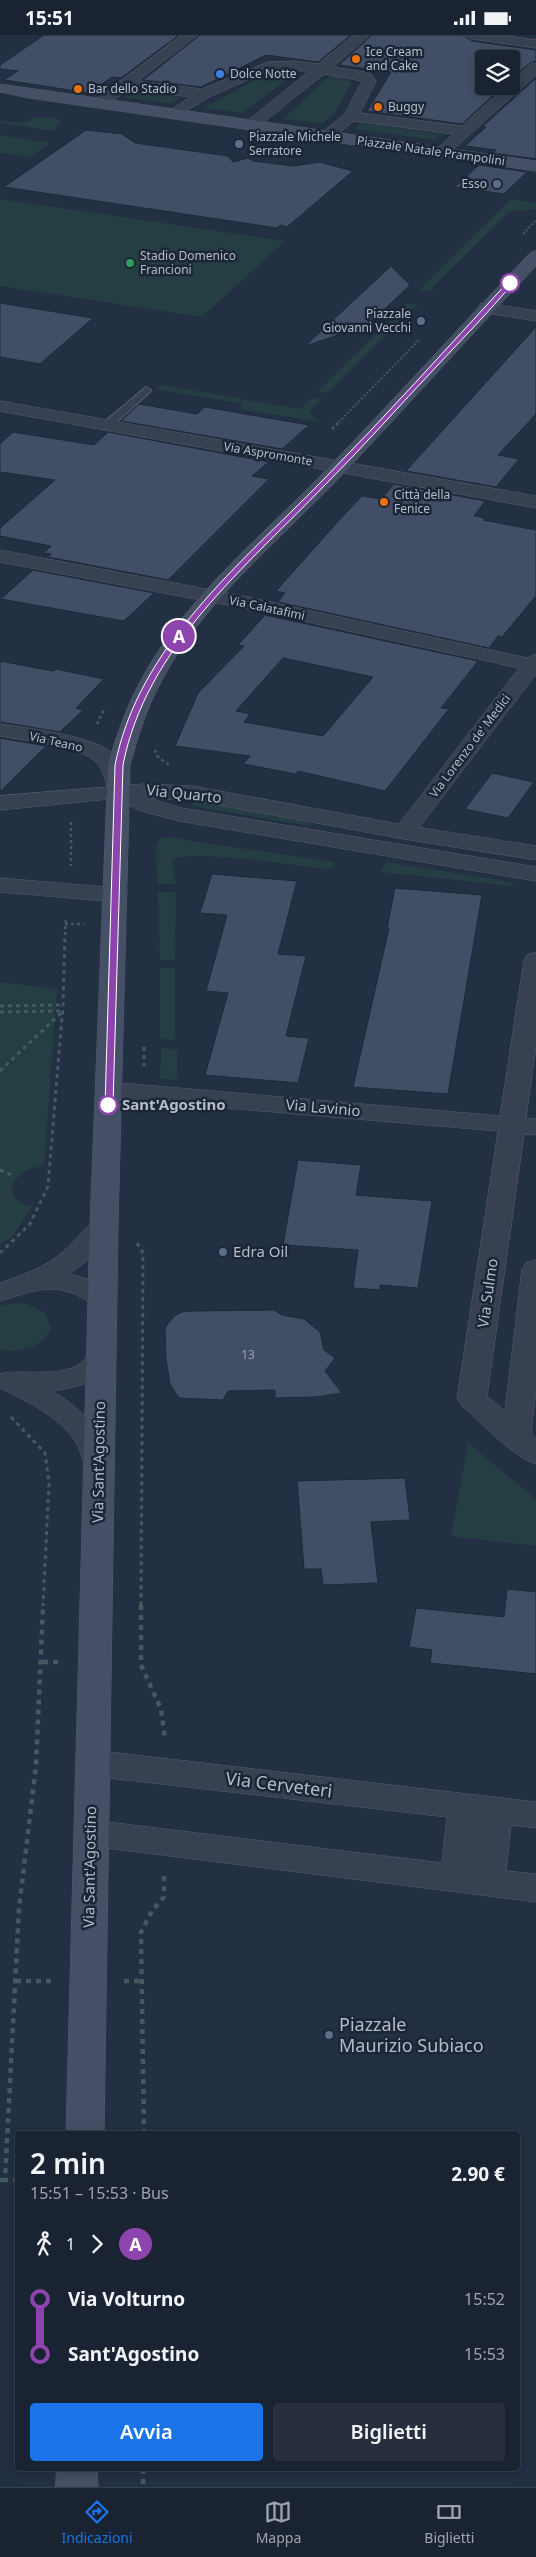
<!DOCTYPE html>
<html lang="it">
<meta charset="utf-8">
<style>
body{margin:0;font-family:"Noto Sans",sans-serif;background:#272f3e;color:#f1f3f6;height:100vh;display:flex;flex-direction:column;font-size:19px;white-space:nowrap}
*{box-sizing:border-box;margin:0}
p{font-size:16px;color:#9fa4ac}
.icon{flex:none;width:28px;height:28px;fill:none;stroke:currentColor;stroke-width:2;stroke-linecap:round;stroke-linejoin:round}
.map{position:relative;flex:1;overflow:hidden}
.panel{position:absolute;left:15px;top:2096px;width:505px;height:340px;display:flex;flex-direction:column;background:#1a2332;border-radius:5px;box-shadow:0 2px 8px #0003,0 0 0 1px #38404d}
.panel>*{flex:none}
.badge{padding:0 10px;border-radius:16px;font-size:18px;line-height:32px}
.fabs{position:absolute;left:475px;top:15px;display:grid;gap:10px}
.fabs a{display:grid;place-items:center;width:45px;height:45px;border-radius:5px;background:#1a2332;box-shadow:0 2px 8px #0003,0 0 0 1px #38404d;font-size:25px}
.map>.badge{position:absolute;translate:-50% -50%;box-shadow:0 0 0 2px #fff}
.legs{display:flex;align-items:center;gap:8px;height:55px;padding:0 15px;font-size:16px}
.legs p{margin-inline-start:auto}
.headline{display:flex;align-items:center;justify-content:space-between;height:85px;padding:0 15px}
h1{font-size:28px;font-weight:600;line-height:38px}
.button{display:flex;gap:10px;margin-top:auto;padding:10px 15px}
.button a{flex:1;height:58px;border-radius:5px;background:#1a73e8;color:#fff;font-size:20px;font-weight:600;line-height:58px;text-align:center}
.button a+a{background:#272f3e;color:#f1f3f6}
ul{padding:0 15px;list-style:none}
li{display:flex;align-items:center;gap:18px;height:55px;font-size:19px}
li i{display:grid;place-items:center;width:8px;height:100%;margin:0 6px;background:currentColor}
li i::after{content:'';width:12px;height:12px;margin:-6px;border:4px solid;border-radius:50%;background:#1a2332}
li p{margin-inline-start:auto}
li:first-child i{background:linear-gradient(#0000 50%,currentColor 0)}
li:last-child i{background:linear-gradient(currentColor 50%,#0000 0)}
.status{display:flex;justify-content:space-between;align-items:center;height:35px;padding:0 25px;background:#1a2332;direction:ltr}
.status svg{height:14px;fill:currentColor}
.tabs{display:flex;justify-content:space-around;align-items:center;height:70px;border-top:1px solid #38404d;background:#1a2332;font-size:14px;color:#9fa4ac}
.tabs a{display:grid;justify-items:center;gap:2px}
.tabs .active{color:#1a73e8}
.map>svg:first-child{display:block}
.green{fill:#253e43}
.building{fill:#424e65;stroke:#1e2839;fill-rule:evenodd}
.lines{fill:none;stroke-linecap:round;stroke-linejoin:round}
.service-casing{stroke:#555f6f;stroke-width:2}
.minor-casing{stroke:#555f6f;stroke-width:1}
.tertiary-casing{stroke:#555f6f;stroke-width:1}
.secondary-casing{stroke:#555f6f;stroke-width:1}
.path-far3{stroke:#435b60;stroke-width:2;stroke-dasharray:2 2;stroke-linecap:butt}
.path-far2{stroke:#435b60;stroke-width:2.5;stroke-dasharray:3 3;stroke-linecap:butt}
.path-far1{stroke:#435b60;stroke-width:3;stroke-dasharray:4 4;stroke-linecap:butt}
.path{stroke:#435b60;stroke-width:4.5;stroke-dasharray:5 5;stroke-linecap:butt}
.service{fill:#384152;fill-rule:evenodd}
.minor{fill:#384152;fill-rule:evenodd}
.tertiary{fill:#384152;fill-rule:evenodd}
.secondary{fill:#454f65;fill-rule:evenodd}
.line-1{fill:#8e44ad;stroke:#fff}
.food-dot{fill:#e8710a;stroke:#1c2637;stroke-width:2}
.shop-dot{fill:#3f7fe0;stroke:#1c2637;stroke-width:2}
.service-dot{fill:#5c6f8a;stroke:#1c2637;stroke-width:2}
.leisure-dot{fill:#2e9e5b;stroke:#1c2637;stroke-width:2}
.stop-1-dot{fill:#fff;stroke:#8e44ad;stroke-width:2.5}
.labels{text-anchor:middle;stroke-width:5;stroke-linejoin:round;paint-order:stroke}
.far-poi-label{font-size:12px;fill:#b4bccc;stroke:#1c2637;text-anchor:start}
.far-street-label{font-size:12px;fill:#b4bccc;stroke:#1c2637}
.number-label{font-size:12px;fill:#98a0b2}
.street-label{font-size:15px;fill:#b4bccc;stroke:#1c2637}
.stop-label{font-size:15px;font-weight:bold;fill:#b4bccc;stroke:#1c2637;text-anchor:start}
.poi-label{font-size:15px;fill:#b4bccc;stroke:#1c2637;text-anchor:start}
.near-street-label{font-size:18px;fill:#b4bccc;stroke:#1c2637}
.near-poi-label{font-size:18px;fill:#b4bccc;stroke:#1c2637;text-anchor:start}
</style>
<div class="status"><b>15:51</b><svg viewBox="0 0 49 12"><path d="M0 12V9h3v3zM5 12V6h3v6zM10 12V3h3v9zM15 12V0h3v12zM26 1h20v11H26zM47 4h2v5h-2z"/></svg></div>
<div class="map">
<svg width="536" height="2452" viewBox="0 0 536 2452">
<rect width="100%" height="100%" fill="#232f42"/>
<!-- green -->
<path class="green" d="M283 35 297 36 243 78 203 73 272 36Z
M331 40 352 47 334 79 322 89 283 84Z
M133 56 180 62 172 69 124 62Z
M30 82 57 83 61 87 53 96 0 88V86L19 88 31 86Z
M361 88 441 99 434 105 354 94Z
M0 100 50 108 30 122 0 118Z
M0 164 285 206 202 282 0 251Z
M511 164 536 168V174L509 177 432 253 435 256 419 255Z
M407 268 416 270 419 273H412L390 296 380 295Z
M377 298 387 299 328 358 318 356Z
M161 350 300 374 311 363 321 365 309 377 319 387 239 374 243 369 156 354Z
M195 764 312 788 310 791 190 771Z
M166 802 334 827 333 832 326 834C304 832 182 812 172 826L176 849H157L156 810 160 804Z
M386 827 499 845 514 848 513 851 381 837Z
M158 857H176L175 925H160Z
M160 933H175V1005L160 1004Z
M0 947 57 954 44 1131C9 1135 0 1165 32 1172L12 1202 0 1210Z
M161 1013 177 1014V1045L160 1044Z
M15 1268 27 1269 45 1278 51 1292C44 1313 20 1318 0 1315V1271Z
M468 1408 536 1464V1511L451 1501Z"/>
<!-- building -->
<path class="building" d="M44 0H179L121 43 112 42 89 58 4 45 18 36 0 34V30Z
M200 0H351L318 27 266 20 201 52 143 45Z
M372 0H463L472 6 536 15V26L530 28 511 44V24H484V51H503L462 89 367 76 391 37 339 30Z
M536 43V124L492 118 496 115 465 111 486 92H482Z
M86 95 122 99 135 108 228 121 233 127 248 123 253 126 294 131 319 127 353 136 287 192 281 190 277 193 4 152Z
M479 130 527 137 504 159 455 152Z
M391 231 410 250 368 290 305 311Z
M0 268 93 283 40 329 0 322Z
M536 292V379L498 420 519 424 496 452 406 436Z
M139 369 197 379 205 372 309 390 282 414 121 386Z
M13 397 94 410 108 397 269 427 252 441 269 444 168 545 48 522 51 519 44 518 51 511 0 501V493L55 445 0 437V409Z
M394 449 485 466 474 481 485 483 483 485 536 495V561L502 602 498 601 489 613 278 567 285 558 276 556 342 482 362 461 381 464Z
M33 535 154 558 124 586 1 564Z
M265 580 478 626 441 673 449 674 385 756 298 736 296 739 243 729 250 721 175 711 198 658 244 611 238 610ZM283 623 373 642 323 701 244 687 250 679 236 676Z
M0 626 53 636 56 634 104 644 76 673 83 675 60 697 0 687Z
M0 703 46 711 0 757Z
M492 738 534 747 508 783 465 774Z
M212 839 297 846 278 919 306 921 286 1001 309 1003 298 1048 205 1040 228 958 206 956 227 880 200 878Z
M395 853 482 860 448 1059 353 1052 389 893H387Z
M298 1125 361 1130 356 1160 432 1166 418 1253 380 1250V1255L353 1253 358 1215 283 1210Z
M274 1275 282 1280 304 1284 320 1297 324 1315 335 1323 325 1336 342 1358 316 1362 275 1363V1355L228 1356 223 1365 179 1363 170 1349 166 1324 165 1293 174 1281 182 1277 193 1276Z
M405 1443 410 1485 371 1487 378 1548 323 1550 321 1534H304L297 1446Z
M507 1554 536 1557V1639L430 1628 432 1615 409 1612 416 1573 504 1582Z"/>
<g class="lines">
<defs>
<path id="service" d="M146 352 151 355 150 357 111 392H103V388Z"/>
<path id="minor" d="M182 0H198L138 46 202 54 268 27 296 26 318 29 354 0H370L333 32 370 38 376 46 360 78 462 91 506 51H511V47L531 29 536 28V40L446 121 441 123 433 118 453 99 354 86 331 104H321L319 101 321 98 345 79 362 46 324 39 255 94H245L243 91 245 88 309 36 270 35 209 62 173 84 166 80 168 77 190 62 129 54 104 72H94L92 69 94 66Z
M465 0H502L536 5V13L472 4Z
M486 268 536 276V286L480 277 478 273 480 269Z
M0 366 536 461V473L0 376Z
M0 515 243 561 527 623 536 619V639L412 802 404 804 396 802 393 797 519 633 243 573 0 527Z
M0 689C26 693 98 701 114 720 123 730 126 743 130 755L127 760 119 762 111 760C105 750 105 736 97 728 80 710 24 706 0 701Z
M536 918V1011L526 1083 536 1084V1100L524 1099 487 1361 505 1376 522 1234 526 1228 536 1225V1356L531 1399 536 1403V1429C514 1423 481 1387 462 1371L457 1364 498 1096 109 1063 100 1060 96 1055 100 1050 109 1047 500 1081 524 925 527 920Z
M104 1182 114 1184 118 1190 92 1222 69 1239C85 1243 107 1248 117 1263L113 1269C94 1274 83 1260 65 1256 43 1250 21 1260 0 1266V1248C23 1240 44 1233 63 1217 77 1206 87 1186 104 1182Z
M101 1309 111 1311 115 1318C107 1347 78 1352 52 1356 82 1374 104 1396 114 1431L110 1438 99 1441 88 1438C82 1428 82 1416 75 1406 58 1381 27 1366 0 1353V1339C21 1333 67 1345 84 1325 87 1322 88 1316 91 1311Z
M92 1715 536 1767V1793L511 1790 506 1836 536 1839V1867L91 1811 79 1807 74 1798 79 1789 91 1785 442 1828 447 1782 92 1741 80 1737 75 1728 80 1719Z"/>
<path id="tertiary" d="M144 749 192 751 404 790 536 811V825L404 804 192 765 149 763 181 773 536 832V846L179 786 138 775 119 763 0 775V761Z
M0 843 116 853 124 855 128 860 124 865 116 867 0 857Z"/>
<path id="secondary" d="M0 49 536 126V136L29 63 0 57Z
M536 216V231C471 300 408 370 343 439 283 502 199 570 160 649 146 675 138 702 130 730L118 1190 104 2099H66L90 1190 108 730C116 702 125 675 139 649 183 563 265 499 331 430 398 360 463 288 530 218Z
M57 2434H97L98 2452H56Z"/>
</defs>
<!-- service casing -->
<use href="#service" class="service-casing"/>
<!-- minor casing -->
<use href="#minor" class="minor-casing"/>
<!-- tertiary casing -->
<use href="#tertiary" class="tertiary-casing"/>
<!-- secondary casing -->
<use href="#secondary" class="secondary-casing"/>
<!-- path-far3 -->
<path class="path-far3" d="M523 199 536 185
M336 390 420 304"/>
<!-- path-far2 -->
<path class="path-far2" d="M332 394 338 388
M97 689 105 673
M155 715 157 721 169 730
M71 787V831
M65 889H84
M65 900 66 882"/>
<!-- path-far1 -->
<path class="path-far1" d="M0 971 63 970
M0 977 62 976
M144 1012V1031
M0 1036 62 977
M0 1135 14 1141
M137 1208 143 1218 141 1571
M0 1218 30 1189 48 1151 63 970 65 899
M11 1382 45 1418 49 1447 43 1571"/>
<!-- path -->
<path class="path" d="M141 1570V1630L161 1674 165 1704
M43 1627H59
M16 1946H53
M124 1946H141
M144 2099 141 1897 152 1876 164 1862V1838
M0 2145H5
M18 2146 5 2145 19 1873 36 1731 43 1570
M143 2434V2452"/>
<!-- service -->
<use href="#service" class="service"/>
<!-- minor -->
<use href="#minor" class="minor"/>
<!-- tertiary -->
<use href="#tertiary" class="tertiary"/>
<!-- secondary -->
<use href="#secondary" class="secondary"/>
</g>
<!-- line-1 -->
<path class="line-1" d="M508 247 513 248C489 277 462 304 436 332 399 371 363 412 325 450 245 533 146 612 123 730L113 1070 105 1072 115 730C139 610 240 530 321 447 385 382 446 314 508 247Z"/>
<!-- markers -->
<g class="food-dot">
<circle cx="356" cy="24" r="5"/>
<circle cx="78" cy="54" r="5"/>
<circle cx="378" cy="72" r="5"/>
<circle cx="384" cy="467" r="5"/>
</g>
<circle class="shop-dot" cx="220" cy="39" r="5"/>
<g class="service-dot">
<circle cx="239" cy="109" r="5"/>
<circle cx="497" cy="149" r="5"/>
<circle cx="421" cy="286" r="5"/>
<circle cx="223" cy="1217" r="5"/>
<circle cx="329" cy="2000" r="5"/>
</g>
<circle class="leisure-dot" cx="130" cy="228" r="5"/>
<g class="stop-1-dot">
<circle cx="510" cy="248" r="9"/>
<circle cx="108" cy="1070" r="9"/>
</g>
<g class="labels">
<!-- far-poi labels -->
<g class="far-poi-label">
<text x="366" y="21">Ice Cream<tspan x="366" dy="14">and Cake</tspan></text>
<text x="230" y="43">Dolce Notte</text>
<text x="88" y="58">Bar dello Stadio</text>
<text x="388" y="76">Buggy</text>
<text x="249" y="106">Piazzale Michele<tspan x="249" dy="14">Serratore</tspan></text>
<text x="487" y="153" text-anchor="end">Esso</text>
<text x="140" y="225">Stadio Domenico<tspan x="140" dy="14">Francioni</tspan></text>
<text x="411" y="283" text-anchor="end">Piazzale<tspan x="411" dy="14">Giovanni Vecchi</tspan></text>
<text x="394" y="464">Città della<tspan x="394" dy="14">Fenice</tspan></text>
</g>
<!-- far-street labels -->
<g class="far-street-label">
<text transform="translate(431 116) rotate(8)" y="4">Piazzale Natale Prampolini</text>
<text transform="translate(268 419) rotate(10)" y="4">Via Aspromonte</text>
<text transform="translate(267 573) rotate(12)" y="4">Via Calatafimi</text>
<text transform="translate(56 707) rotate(13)" y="4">Via Teano</text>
<text transform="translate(470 711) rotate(-53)" y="4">Via Lorenzo de' Medici</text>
</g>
<!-- number labels -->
<g class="number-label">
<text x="248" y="1324">13</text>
</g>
<!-- street labels -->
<g class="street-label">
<text transform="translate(184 759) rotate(6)" y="5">Via Quarto</text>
<text transform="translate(323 1073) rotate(5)" y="5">Via Lavinio</text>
<text transform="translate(488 1258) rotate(-82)" y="5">Via Sulmo</text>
<text transform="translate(99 1427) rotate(-89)" y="5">Via Sant'Agostino</text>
<text transform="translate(90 1832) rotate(-89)" y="5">Via Sant'Agostino</text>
</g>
<!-- stop labels -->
<g class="stop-label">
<text x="122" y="1075">Sant'Agostino</text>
</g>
<!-- poi labels -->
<g class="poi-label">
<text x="233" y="1222">Edra Oil</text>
</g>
<!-- near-street labels -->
<g class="near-street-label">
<text transform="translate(279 1750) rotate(7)" y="6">Via Cerveteri</text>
</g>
<!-- near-poi labels -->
<g class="near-poi-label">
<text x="339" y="1996">Piazzale<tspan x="339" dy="21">Maurizio Subiaco</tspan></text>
</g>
</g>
</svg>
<div class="fabs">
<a><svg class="icon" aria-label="layers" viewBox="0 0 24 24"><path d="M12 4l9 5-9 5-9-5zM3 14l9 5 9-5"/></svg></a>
</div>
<b class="badge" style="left:179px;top:601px;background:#8e44ad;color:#fff">A</b>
<section class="panel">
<div class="headline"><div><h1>2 min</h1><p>15:51 – 15:53 · Bus</p></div><b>2.90 €</b></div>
<div class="legs"><svg class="icon" aria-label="walk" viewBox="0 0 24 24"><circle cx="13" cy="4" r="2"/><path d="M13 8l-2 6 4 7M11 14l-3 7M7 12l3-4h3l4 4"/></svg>1<svg class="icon" aria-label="forward" viewBox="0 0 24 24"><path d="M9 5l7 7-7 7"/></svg><b class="badge" style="background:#8e44ad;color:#fff">A</b></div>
<ul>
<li><i style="color:#8e44ad"></i><b>Via Volturno</b><p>15:52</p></li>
<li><i style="color:#8e44ad"></i><b>Sant'Agostino</b><p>15:53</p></li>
</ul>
<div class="button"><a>Avvia</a><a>Biglietti</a></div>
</section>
</div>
<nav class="tabs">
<a class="active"><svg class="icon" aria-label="directions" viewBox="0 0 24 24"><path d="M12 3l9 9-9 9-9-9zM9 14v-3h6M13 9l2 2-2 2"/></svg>Indicazioni</a>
<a><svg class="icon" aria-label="map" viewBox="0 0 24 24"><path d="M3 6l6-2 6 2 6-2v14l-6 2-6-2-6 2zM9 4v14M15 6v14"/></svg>Mappa</a>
<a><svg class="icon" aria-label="tickets" viewBox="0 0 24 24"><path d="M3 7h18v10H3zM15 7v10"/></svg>Biglietti</a>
</nav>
